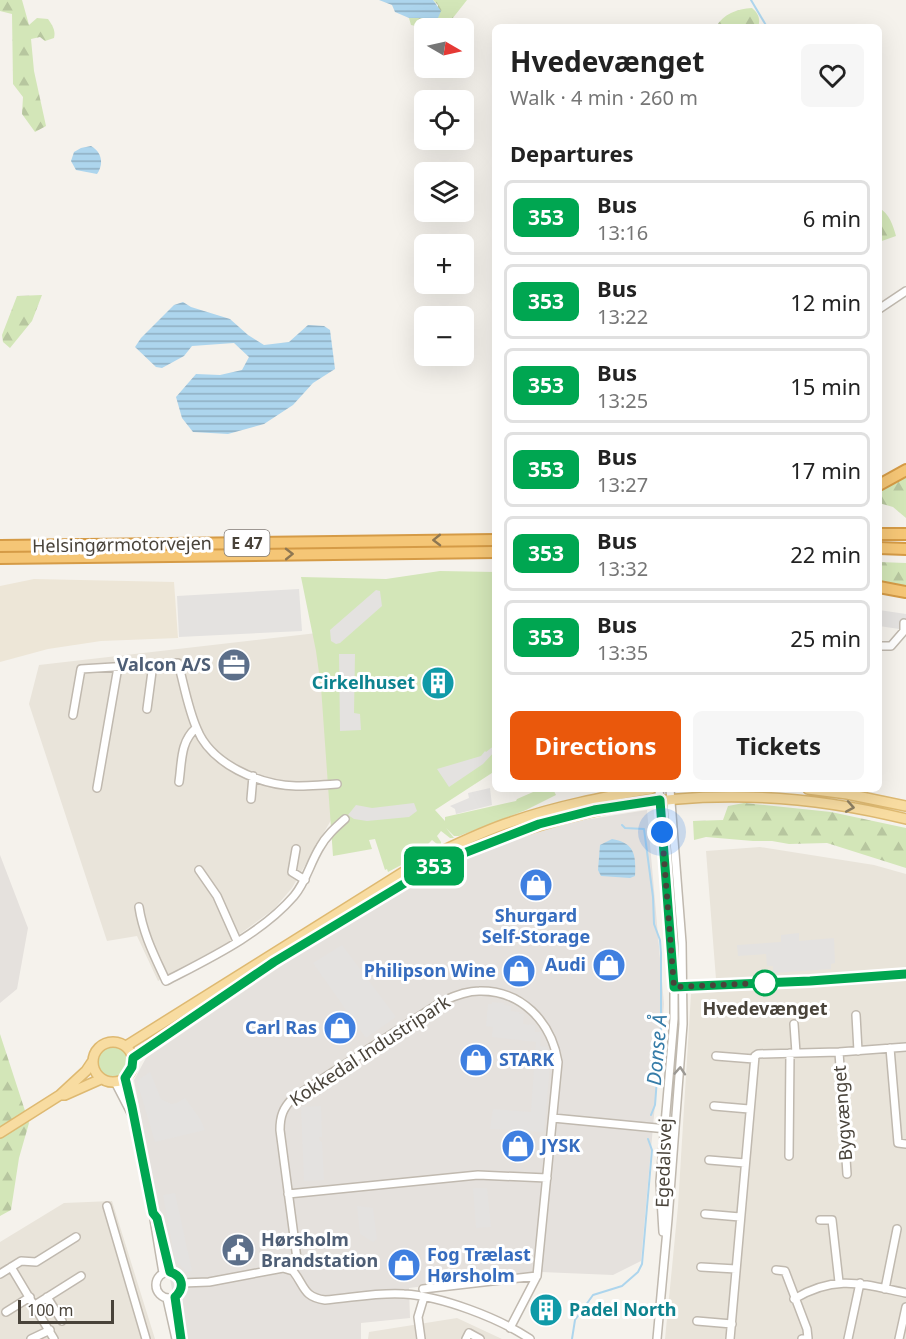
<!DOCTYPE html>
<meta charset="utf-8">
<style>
body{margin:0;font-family:"Noto Sans",sans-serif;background:#f6f6f6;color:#222;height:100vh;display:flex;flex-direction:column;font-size:22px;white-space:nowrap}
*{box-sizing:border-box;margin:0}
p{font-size:20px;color:#767676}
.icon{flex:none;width:33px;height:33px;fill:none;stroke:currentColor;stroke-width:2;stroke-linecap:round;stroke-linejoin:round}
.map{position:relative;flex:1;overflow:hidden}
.panel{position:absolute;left:492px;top:24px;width:390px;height:768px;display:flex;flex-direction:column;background:#fff;border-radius:9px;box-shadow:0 6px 24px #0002}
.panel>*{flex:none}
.badge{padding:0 12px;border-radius:9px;font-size:21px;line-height:39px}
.needle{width:39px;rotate:99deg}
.fabs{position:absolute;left:414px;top:18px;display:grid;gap:12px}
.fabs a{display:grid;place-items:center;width:60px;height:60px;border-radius:9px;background:#fff;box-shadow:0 6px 24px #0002;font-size:30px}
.scale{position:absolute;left:18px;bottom:15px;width:96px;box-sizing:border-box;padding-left:6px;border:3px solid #49433a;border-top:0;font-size:16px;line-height:21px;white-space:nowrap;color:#49433a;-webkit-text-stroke:4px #fff;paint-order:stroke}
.you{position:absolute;width:30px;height:30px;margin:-15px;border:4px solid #fff;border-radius:50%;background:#1a73e8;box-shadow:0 0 0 9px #1a73e833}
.map>.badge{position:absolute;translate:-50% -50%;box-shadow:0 0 0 3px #fff}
h2{padding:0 18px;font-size:22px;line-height:54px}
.round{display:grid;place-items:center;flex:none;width:63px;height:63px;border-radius:9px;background:#f6f6f6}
.headline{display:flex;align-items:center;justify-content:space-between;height:102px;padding:0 18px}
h1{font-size:28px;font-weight:700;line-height:45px}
.primary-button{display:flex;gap:12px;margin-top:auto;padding:12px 18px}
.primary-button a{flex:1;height:69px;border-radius:9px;background:#ea580c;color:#fff;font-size:24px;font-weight:700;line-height:69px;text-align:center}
.primary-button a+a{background:#f6f6f6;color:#222}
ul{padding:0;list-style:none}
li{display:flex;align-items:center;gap:18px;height:75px;margin:0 12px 9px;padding:0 6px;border:3px solid #e0e0e0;border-radius:9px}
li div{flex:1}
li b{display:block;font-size:22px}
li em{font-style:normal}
li .badge{min-width:66px;font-weight:700;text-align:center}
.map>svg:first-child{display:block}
.residential{fill:#e9e4da}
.industrial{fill:#e5e1dd}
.education{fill:#ede6d7}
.green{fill:#d3e6b8}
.forest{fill:url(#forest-firs)}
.parking{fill:#e4e2e0}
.water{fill:url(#water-rules)}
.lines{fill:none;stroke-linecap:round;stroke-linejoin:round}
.stream{stroke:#add5ed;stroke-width:2}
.minor-casing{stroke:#c0b9af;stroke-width:10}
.major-casing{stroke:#deb971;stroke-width:12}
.highway-casing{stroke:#d59b46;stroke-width:14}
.minor{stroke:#fff;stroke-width:7}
.major{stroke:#f8dca1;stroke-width:9}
.highway{stroke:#f5c676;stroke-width:10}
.oneway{stroke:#8e7752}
.oneway2{stroke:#8f8063}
.oneway3{stroke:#9b9893}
.line-casing{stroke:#fff;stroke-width:14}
.line{stroke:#00a651;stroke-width:9}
.walk{stroke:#49433a;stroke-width:6;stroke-dasharray:0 10.8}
.stop-dot{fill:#fff;stroke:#00a651;stroke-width:3}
.labels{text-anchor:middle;stroke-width:6;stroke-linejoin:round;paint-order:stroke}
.shield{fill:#fff;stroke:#807b75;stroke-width:1.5}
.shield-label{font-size:16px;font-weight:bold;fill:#49433a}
.street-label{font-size:18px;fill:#49433a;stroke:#fff}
.service-label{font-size:18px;font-weight:bold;fill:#4e5e75;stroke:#fff;text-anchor:end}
.culture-label{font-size:18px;font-weight:bold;fill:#0d838f;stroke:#fff;text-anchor:end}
.shop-label{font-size:18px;font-weight:bold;fill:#366cbe;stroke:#fff;text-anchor:end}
.stop-label{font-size:18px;font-weight:bold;fill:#49433a;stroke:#fff}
.water-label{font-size:20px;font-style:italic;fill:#367ca8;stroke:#fff}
</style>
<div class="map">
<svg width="906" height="1339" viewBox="0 0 906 1339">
<defs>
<pattern id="forest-firs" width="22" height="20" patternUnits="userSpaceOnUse" patternTransform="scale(1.5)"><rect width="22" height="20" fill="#d3e6b8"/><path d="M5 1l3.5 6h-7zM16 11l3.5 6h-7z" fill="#b7c69f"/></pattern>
<pattern id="water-rules" width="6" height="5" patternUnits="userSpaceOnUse" patternTransform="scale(1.5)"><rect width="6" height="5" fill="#add5ed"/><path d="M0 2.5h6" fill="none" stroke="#8faec1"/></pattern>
</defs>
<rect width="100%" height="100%" fill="#f5f2ec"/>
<!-- residential -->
<path class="residential" d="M317 633 334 815 292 888 274 909 229 942 158 981 137 936 107 941 29 704 39 665Z
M760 847 874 865 906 874V1339H665L678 1206 691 994 717 992 706 851Z
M112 1201 155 1339H0V1242L64 1203Z
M457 1318 502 1339H368L369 1332Z"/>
<!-- industrial -->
<path class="industrial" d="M647 810 664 1004 641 1261 613 1275 541 1272 409 1288 410 1318 361 1323V1339H181L134 1080 146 1058 390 892 470 851 578 821Z
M0 855 28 928 17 989 0 1003Z"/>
<!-- education -->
<path class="education" d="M34 579 174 582 178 638 101 641 48 649 0 662V586Z"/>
<!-- green -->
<path class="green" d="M440 571 495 572V771L435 810 445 821V817L516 801 517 799 540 789H553L556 795 526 810 459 836H454L446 828 454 838H450L441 831 437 836 441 842V845L437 844 432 840 426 846 424 853 388 872 387 869 385 870 375 839 369 840 372 849 333 856 321 687 316 651 301 577 386 579Z
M97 1062a16 16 0 1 1 32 0a16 16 0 1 1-32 0Z"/>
<!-- forest -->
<path class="forest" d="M0 0H22L29 25 37 18 48 19C52 25 56 30 54 38L45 41 40 37 31 39 34 71 46 126 35 132 22 114 23 97 13 84 12 14 0 11Z
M433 0H467L445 28H425L411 25 409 18H438V5Z
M752 8C758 13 761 19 758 27H716C723 14 737 9 752 8Z
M879 208C889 213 893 225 896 236L879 242Z
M42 295 32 321 10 348 3 342 2 335 17 296Z
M906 474V518L893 507 879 503V489Z
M879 562 906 563V586L879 581Z
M744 803 831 812 906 828V868L827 843 789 844 772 841H753L706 837 694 840 693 821 723 820 728 806Z
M0 1034 29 1123 19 1158 11 1210 0 1216Z"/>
<!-- parking -->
<path class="parking" d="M299 589 302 631 179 637 177 596Z
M376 590 380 591 382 606 340 643 336 644 331 641 330 630Z
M879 610 906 614V630L879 626Z
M339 654H355L354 713 360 714 361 730 340 731Z
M495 745V751L483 764 449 787 437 769 481 756 485 751 486 752Z
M490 788 492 805 456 814 455 809 450 806 469 798 468 793Z
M414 803 417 811 409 817 367 821 354 819 348 815 356 805 372 808Z
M799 933V941L834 938 835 963 831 964V969L773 973V966H767L766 954 738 956 737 945 781 942V935Z
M342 945 396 1017 366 1038 313 963Z
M492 1002 504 1003V1005L511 1006V1011L520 1012 519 1014H524L523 1024 535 1025V1032H541L540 1046 547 1047V1063L550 1064 544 1132 490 1129 493 1109 531 1112 536 1042 492 1037 493 1027 486 1026 488 1004H492Z
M150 1072 161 1099 171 1104 177 1103 185 1098 200 1119 205 1130 155 1142 137 1081Z
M321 1106 322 1137H319L320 1141 322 1142 324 1180 304 1181 301 1107Z
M473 1188H487L491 1227 476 1228Z
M175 1193 192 1271 187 1272 175 1260 163 1195Z
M357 1206 373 1208 377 1239 373 1242 360 1234Z"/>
<!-- water -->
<path class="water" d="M379 0H433L441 11 438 18H409L395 12 392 5Z
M91 146C102 152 104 164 97 174L76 170 71 161 74 152 81 148Z
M183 302 191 307 230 319 248 335 264 345 289 342 308 325 324 326 330 330 335 369 313 383 293 405 264 424 228 434 193 432 182 418 176 397 196 374 220 375 242 370 249 357 234 343 192 346 184 356 162 368 156 367 135 347 141 338 174 305Z
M612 839C635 843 636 855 635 876L630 878 601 876 598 870 600 845Z"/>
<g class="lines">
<!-- stream -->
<path class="stream" d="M751 0 767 27
M622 825 625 828 644 829 653 897 654 924 660 940 661 953V1027L655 1105 651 1115
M572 1339 575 1320 593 1295 622 1286 638 1272 642 1264 652 1150 648 1139"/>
<defs>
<path id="minor" d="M879 309 906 291
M879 646H891L904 631V623
M147 709 153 664
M73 715 81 669 178 663C184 684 188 709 197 729 211 764 259 785 296 786 309 786 323 785 337 784
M179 782C182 762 180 742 196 728
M97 788 118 667
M659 789 674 987V1019L660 1182 663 1232
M251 799 253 776
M296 849 292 872 305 880
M199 870 217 896 237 941
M139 907C143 934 155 957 166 981 210 958 261 934 294 896 306 882 310 863 320 847 326 836 335 828 345 819
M674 987 810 981 906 974
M856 1015 858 1051
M794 1024 796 1053
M890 1048 898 1143 906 1144
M839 1052 847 1174
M716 1056 754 1059
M125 1078 133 1107 153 1213 163 1273
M115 1082 131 1113
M714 1106 749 1109
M553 1118 667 1129
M789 1156 790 1053
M709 1160 745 1163
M288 1194 478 1175 547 1178
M107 1206 146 1339
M705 1214 740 1217
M820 1220H832L839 1282
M161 1234 170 1272
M11 1267 54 1339
M701 1267 736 1269
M776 1270 785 1271 807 1329 808 1338 802 1339
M293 1271 297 1259 280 1130C280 1116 283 1108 293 1098L443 1001C454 996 466 991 479 991 521 990 551 1021 558 1062L537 1276 510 1328
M156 1285a13 13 0 1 1 26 0a13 13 0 1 1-26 0Z
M0 1274 21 1261 36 1262 76 1237
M182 1283 209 1282 283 1268 293 1271C305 1286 303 1297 325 1300 351 1298 378 1292 404 1294 441 1296 499 1318 530 1339
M423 1289 537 1276
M885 1289 897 1229
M47 1297 62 1321
M175 1297 181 1339
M167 1299 176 1339
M794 1299C836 1274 862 1284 906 1293
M35 1305 81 1276
M6 1312 30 1297
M697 1321 732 1324
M31 1339 50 1330
M421 1339 418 1317 424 1297
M466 1339 469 1333 480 1339
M657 1339 668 1219 683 1024 682 943 670 789
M730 1339 755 1056 758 1054 839 1052 906 1047
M848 1339 860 1283
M899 1339 906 1307"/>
<path id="major" d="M808 789 847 794 906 806
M93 1062a20 20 0 1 1 40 0a20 20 0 1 1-40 0Z
M126 1046 421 861C451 847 480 832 511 822 556 806 604 797 651 789
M133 1058C189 1015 250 977 310 940 349 916 389 889 430 868 452 857 475 849 497 840 632 789 767 784 906 819
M60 1095H65L101 1079
M0 1133 60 1095 86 1071 92 1062"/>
<path id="highway" d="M879 485 906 470
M879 534H906
M0 546 495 540
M879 548 906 549
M0 558 495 552
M879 587 906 592"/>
</defs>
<!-- minor casing -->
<use href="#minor" class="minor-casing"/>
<!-- major casing -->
<use href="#major" class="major-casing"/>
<!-- highway casing -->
<use href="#highway" class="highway-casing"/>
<!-- minor -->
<use href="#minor" class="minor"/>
<!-- major -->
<use href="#major" class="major"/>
<!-- highway -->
<use href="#highway" class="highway"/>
</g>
<!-- one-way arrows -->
<defs><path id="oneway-chevron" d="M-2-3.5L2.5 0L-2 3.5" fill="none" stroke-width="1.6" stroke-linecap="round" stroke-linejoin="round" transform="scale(1.5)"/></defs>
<g class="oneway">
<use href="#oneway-chevron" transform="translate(437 540) rotate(179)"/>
<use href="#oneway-chevron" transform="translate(289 554) rotate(-1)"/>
</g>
<use class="oneway2" href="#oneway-chevron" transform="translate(850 807) rotate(10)"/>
<use class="oneway3" href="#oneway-chevron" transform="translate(680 1071) rotate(-86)"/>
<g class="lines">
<defs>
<path id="line" d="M181 1339 175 1297C185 1288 183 1276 170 1272L157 1218 153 1213 132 1107 125 1078 132 1067 133 1058 274 962 430 868 464 853 539 824 594 810 660 800 674 987 810 981 906 974"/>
</defs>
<!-- line casing -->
<use href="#line" class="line-casing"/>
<!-- line -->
<use href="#line" class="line"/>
<!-- walk -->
<path class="walk" d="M662 832 674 987 765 983"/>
</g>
<!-- icons -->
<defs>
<symbol id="office-disc" viewBox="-11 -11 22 22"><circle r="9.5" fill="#5c6f8a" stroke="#fff"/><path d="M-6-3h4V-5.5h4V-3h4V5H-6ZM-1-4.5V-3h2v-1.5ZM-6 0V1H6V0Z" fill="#fff"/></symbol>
<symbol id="building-disc" viewBox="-11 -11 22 22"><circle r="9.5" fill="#0f9aa8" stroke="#fff"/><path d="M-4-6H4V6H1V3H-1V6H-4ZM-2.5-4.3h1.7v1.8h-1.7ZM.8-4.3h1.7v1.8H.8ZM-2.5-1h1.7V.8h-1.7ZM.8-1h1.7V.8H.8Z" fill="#fff"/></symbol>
<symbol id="shop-disc" viewBox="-11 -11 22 22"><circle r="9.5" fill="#3f7fe0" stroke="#fff"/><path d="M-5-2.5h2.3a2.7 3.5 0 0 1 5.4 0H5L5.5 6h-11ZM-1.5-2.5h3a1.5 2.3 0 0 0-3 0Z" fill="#fff"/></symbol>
<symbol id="civic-disc" viewBox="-11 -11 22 22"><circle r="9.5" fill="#5c6f8a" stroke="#fff"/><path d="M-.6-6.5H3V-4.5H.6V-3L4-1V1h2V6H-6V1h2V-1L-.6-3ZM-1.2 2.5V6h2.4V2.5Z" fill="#fff"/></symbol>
</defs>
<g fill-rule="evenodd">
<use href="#office-disc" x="215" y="646" width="38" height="38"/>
<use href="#building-disc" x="419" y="664" width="38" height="38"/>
<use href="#shop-disc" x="517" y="866" width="38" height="38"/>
<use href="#shop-disc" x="590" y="946" width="38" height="38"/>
<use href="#shop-disc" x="500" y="952" width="38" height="38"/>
<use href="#shop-disc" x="321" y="1009" width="38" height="38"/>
<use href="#shop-disc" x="457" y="1041" width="38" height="38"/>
<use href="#shop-disc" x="499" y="1127" width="38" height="38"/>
<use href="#civic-disc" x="219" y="1231" width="38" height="38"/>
<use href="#shop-disc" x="385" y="1246" width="38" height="38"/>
<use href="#building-disc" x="527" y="1291" width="38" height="38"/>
</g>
<!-- markers -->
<circle class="stop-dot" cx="765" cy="983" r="12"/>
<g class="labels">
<!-- shield labels -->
<rect class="shield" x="224.5" y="530" width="45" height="26" rx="4.5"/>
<g class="shield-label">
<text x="247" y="549">E 47</text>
</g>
<!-- street labels -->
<g class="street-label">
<text transform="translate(122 545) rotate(-1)" y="6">Helsingørmotorvejen</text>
<text transform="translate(370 1051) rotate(-33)" y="6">Kokkedal Industripark</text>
<text transform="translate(843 1113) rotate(-94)" y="6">Bygvænget</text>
<text transform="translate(664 1163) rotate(-88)" y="6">Egedalsvej</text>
</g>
<!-- service labels -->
<g class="service-label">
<text x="211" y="671">Valcon A/S</text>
<text x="261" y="1246" text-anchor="start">Hørsholm<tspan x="261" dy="21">Brandstation</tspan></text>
</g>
<!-- culture labels -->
<g class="culture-label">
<text x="415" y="689">Cirkelhuset</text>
<text x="569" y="1316" text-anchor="start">Padel North</text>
</g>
<!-- shop labels -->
<g class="shop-label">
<text x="536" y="922" text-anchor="middle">Shurgard<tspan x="536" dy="21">Self-Storage</tspan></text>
<text x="586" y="971">Audi</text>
<text x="496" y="977">Philipson Wine</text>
<text x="317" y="1034">Carl Ras</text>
<text x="499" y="1066" text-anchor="start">STARK</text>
<text x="541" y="1152" text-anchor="start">JYSK</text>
<text x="427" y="1261" text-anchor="start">Fog Trælast<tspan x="427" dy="21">Hørsholm</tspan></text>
</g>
<!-- stop labels -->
<g class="stop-label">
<text x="765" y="1015">Hvedevænget</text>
</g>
<!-- water labels -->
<g class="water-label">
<text transform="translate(657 1050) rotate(-85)" y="7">Donse Å</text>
</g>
</g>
</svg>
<div class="fabs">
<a><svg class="needle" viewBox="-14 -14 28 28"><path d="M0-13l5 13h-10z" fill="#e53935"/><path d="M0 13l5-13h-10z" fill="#767676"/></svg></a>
<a><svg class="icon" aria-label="locate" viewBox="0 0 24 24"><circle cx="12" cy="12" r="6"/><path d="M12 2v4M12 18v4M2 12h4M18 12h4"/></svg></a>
<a><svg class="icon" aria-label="layers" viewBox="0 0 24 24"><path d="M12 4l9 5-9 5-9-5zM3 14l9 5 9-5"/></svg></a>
<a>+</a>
<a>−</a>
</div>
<div class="scale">100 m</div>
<div class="you" style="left:662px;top:832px"></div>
<b class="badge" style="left:434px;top:866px;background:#00a651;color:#fff">353</b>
<section class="panel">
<div class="headline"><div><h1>Hvedevænget</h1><p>Walk · 4 min · 260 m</p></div><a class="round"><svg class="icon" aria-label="heart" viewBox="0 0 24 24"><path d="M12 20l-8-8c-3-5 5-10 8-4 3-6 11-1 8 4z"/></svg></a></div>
<h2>Departures</h2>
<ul>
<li><span class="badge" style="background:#00a651;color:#fff">353</span><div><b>Bus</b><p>13:16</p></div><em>6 min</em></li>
<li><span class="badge" style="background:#00a651;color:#fff">353</span><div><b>Bus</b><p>13:22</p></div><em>12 min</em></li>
<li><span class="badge" style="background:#00a651;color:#fff">353</span><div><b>Bus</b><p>13:25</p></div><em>15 min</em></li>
<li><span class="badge" style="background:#00a651;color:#fff">353</span><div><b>Bus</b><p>13:27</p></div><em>17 min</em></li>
<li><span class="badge" style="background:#00a651;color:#fff">353</span><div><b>Bus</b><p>13:32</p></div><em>22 min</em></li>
<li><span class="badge" style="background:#00a651;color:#fff">353</span><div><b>Bus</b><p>13:35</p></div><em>25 min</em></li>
</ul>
<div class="primary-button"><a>Directions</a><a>Tickets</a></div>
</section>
</div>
